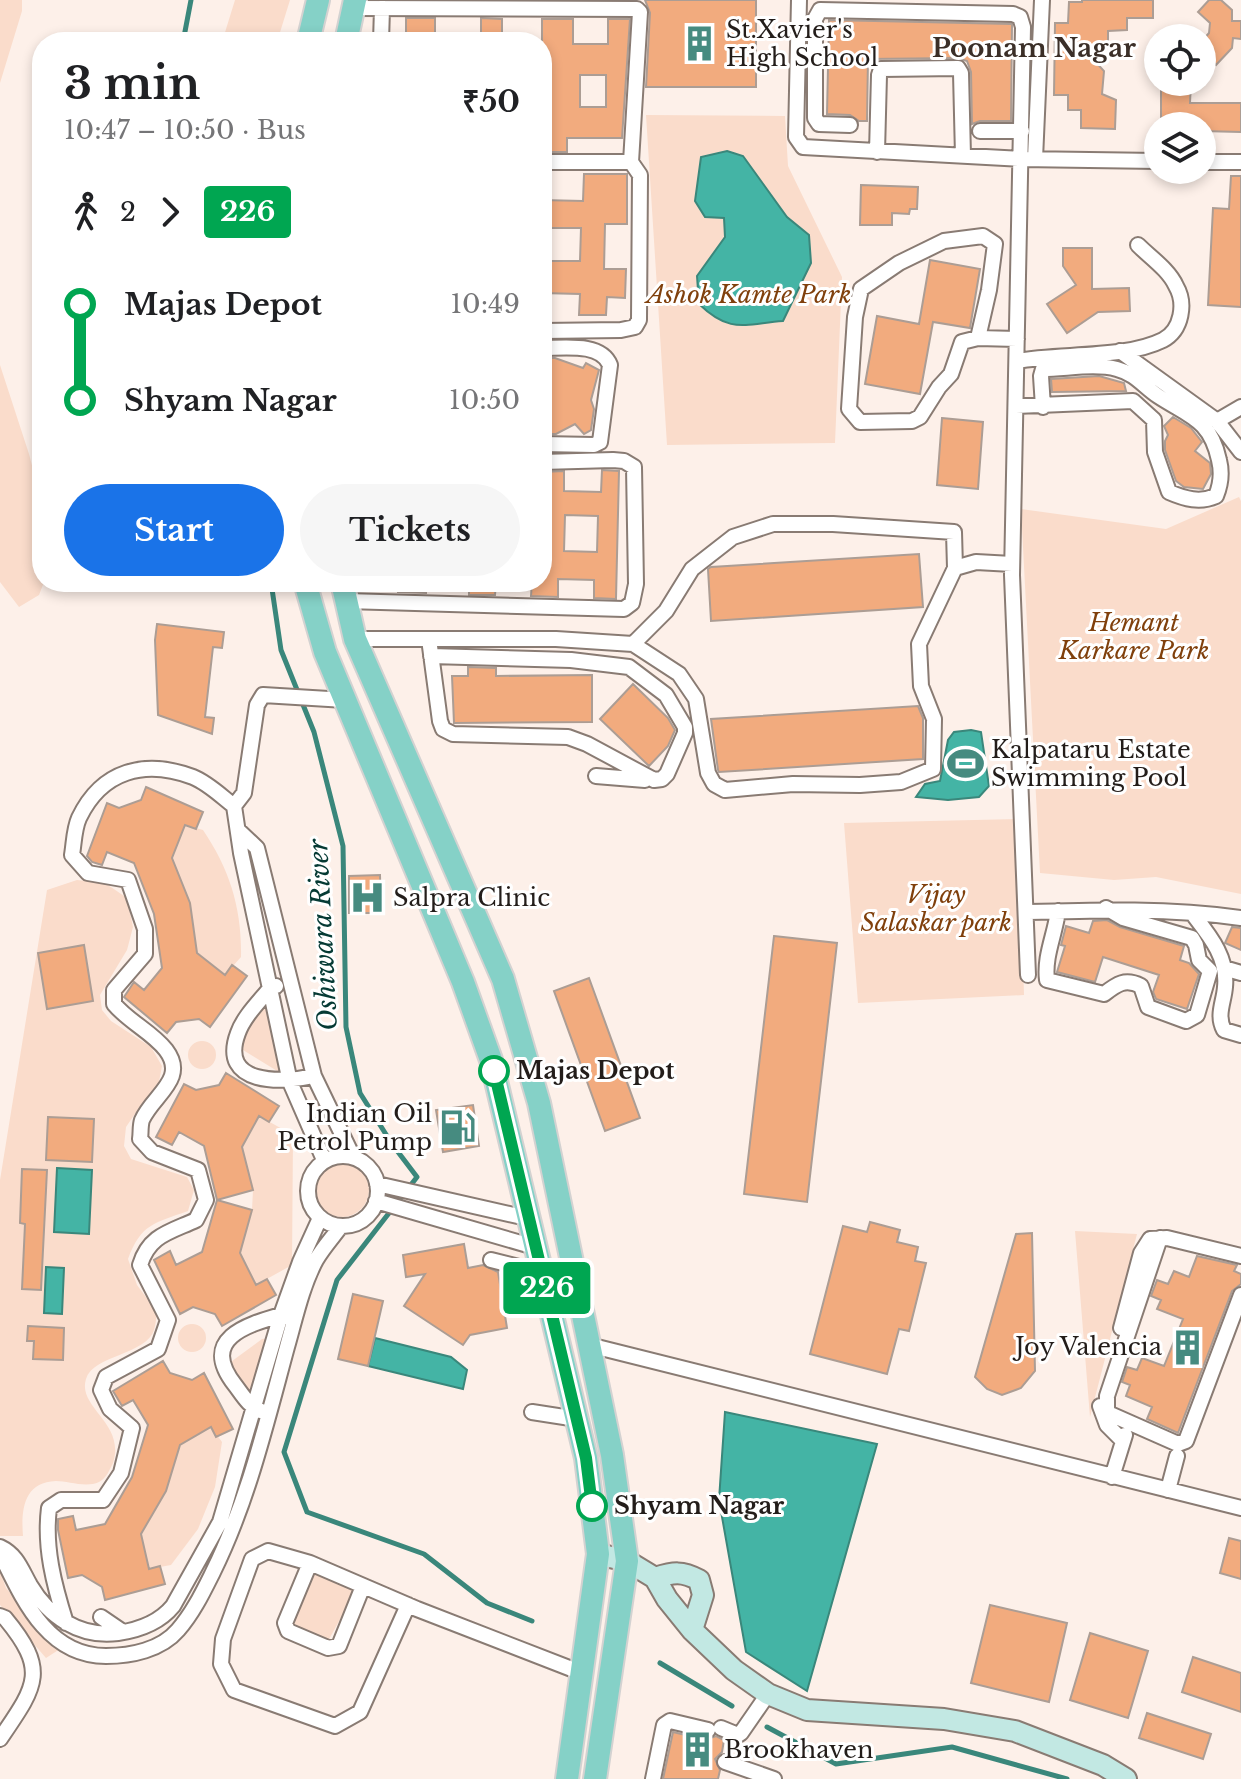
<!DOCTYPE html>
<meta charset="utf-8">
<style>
body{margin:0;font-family:"Libre Baskerville",serif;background:#f6f6f6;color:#202124;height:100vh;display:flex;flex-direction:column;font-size:30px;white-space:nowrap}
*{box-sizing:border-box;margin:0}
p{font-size:26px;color:#757577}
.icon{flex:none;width:44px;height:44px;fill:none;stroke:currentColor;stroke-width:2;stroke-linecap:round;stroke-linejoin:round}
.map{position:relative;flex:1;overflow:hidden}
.sheet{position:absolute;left:32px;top:32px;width:520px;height:560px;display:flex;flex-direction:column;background:#fff;border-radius:32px;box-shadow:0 4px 12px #0003}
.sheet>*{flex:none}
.badge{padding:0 16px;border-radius:6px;font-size:28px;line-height:52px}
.tools{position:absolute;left:1144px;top:24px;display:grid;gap:16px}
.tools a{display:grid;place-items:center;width:72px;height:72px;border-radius:50%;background:#fff;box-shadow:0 4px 12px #0003;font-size:40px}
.map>.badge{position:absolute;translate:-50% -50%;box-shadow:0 0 0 4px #fff}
.legs{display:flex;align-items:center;gap:12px;height:88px;padding:0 32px;font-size:26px}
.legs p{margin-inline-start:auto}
.overview{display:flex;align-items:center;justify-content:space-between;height:136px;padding:0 32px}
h1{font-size:44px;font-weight:800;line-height:60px}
.button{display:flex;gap:16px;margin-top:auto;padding:16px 32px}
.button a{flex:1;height:92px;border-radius:48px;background:#1a73e8;color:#fff;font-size:32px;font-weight:800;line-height:92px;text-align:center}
.button a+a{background:#f6f6f6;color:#202124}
ul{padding:0 32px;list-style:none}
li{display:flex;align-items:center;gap:28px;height:96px;font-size:30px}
li i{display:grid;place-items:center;width:12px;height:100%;margin:0 10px;background:currentColor}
li i::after{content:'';width:20px;height:20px;margin:-10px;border:6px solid;border-radius:50%;background:#fff}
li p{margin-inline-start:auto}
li:first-child i{background:linear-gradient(#0000 50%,currentColor 0)}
li:last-child i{background:linear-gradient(currentColor 50%,#0000 0)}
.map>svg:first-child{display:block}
.green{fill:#fadccb}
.water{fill:#44b4a5;stroke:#3a877b;stroke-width:2}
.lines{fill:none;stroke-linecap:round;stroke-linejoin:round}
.stream{stroke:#3a877b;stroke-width:5}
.building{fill:#f2ab7e;stroke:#ac9d94;stroke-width:2;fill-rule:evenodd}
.minor-casing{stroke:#897b73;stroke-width:18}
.secondary-casing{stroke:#897b73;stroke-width:24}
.primary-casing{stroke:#d3d2d1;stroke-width:26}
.minor{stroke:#fff;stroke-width:14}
.secondary{stroke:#c2e8e3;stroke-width:20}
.primary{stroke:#85d1c7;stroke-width:22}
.line-1-casing{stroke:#fff;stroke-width:18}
.line-1{stroke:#00a651;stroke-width:12}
.stop-1-dot{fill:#fff;stroke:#00a651;stroke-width:4}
.labels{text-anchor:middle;stroke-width:6;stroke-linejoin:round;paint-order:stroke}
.poi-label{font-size:24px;fill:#231d1a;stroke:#fff;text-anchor:start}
.park-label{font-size:24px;font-style:italic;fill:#80400c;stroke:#fff}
.stop-label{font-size:24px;font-weight:bold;fill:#231d1a;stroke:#fff;text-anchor:start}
.neighbourhood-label{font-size:26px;font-weight:bold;fill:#3b2f28;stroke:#fff}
.water-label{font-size:26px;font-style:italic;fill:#053a34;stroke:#fff}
</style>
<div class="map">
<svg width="1241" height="1779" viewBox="0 0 1241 1779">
<rect width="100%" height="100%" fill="#fdf0e9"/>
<!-- green -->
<path class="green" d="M0 0H22V11L0 83Z
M235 0H290L277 42H222Z
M646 115 785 116 788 166 842 277 835 443 667 445Z
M0 365 29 454 42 504 44 582 39 595 19 607 0 582Z
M1239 497 1241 501V894L1156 877 1114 880 1040 873 1021 509 1166 529Z
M1019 819 1024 995 858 1003 844 823Z
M185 825 203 830C230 870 242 909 241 957L225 975 197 953 189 900 172 858Z
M77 880 105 883 127 898 133 927 127 950 100 995 102 1010 111 1021 151 1047 162 1066 158 1087 143 1102 126 1127 124 1146 131 1159 187 1177 194 1190 188 1211C154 1223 141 1224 128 1259L137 1285 157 1312C156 1317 156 1324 154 1330 146 1355 93 1355 86 1379 77 1408 126 1423 113 1463 110 1469 106 1479 99 1482 86 1488 68 1481 56 1481 23 1482 21 1511 23 1536H0V1180L47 890Z
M266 1005 282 1074 243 1050 244 1035Z
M188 1055a14 14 0 1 1 28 0a14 14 0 1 1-28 0Z
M259 1116 293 1135 292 1265 256 1285 240 1253 252 1210 253 1190 242 1147Z
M315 1190a27 27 0 1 1 54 0a27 27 0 1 1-54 0Z
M1075 1231 1137 1234 1090 1417Z
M178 1338a14 14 0 1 1 28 0a14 14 0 1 1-28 0Z
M271 1338 254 1398 228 1364 262 1339Z
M211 1427 222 1442 215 1487 198 1529 171 1565 149 1569 141 1534 167 1488 180 1445Z
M310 1566 358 1587 328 1641 293 1627Z
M0 1571 6 1588 60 1649 46 1658 0 1605Z"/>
<!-- water -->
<path class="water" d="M727 151 743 156 787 217 809 235 811 263 783 321C744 324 730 334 699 304L697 276 725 237 724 218 705 217 695 201 701 157Z
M971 730 981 732 989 786 979 797 948 800 916 797 925 784 940 781 948 740 954 732Z
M57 1168 92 1170 89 1234 54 1232Z
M46 1267 64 1268 62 1314 44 1313Z
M375 1338 451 1357 467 1370 463 1389 368 1366Z
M725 1412 877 1444 807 1691 746 1652 719 1500Z"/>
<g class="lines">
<!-- stream -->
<path class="stream" d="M183 42 191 0
M271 582 281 650 314 732 343 846 346 1027 360 1093 392 1144 417 1177 337 1280 284 1452 307 1512 424 1554 487 1603 532 1621
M660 1663 732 1706
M767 1727 836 1764 952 1747 1067 1779"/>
</g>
<!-- building -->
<path class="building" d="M645 0H756V87H646L650 13Z
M1082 0H1153V18H1127V30L1108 31V48H1083L1104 71 1102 94 1116 100 1115 129 1081 128V110H1068V95H1054L1055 23H1068L1069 2H1082Z
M1209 0H1221L1232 10V21H1241V39L1233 38 1232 48 1216 65 1202 52V41L1209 33 1210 23 1198 12Z
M406 18H435V42H406Z
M481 18 502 19V42H481Z
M542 19H573V44H608V19H630L622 138H567V152H542V111H549L550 73H542ZM580 75H606V107H580Z
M829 20 1012 24 1011 121H980L972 124 971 72 967 61 958 58 868 59 867 121H859L850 115 827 114Z
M1161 82H1191L1190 103H1241V132L1202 131V126H1161Z
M584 174H627V224H605L604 269H626L625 298 607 297 606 315H579L580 294 542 293V261H580L581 228H542V200L583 201Z
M1231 176H1241V307L1208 305 1213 208 1229 209Z
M861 185 918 187 917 209H910L909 214 892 213V225H860Z
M1063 248H1092V289L1129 288 1130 311 1098 312 1067 333 1047 304 1076 285 1063 266Z
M930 260 980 269 970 328 933 322 920 394 865 384 877 316 919 324Z
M546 358H555L583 368 586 363 599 370 591 400 594 409 591 430 584 434 575 424 556 434H544L542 429V370Z
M1099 376 1124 383 1126 391 1052 392 1051 379Z
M1173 417 1191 428 1202 442 1195 451 1210 463 1211 474 1203 489 1184 487 1176 481 1165 450V441L1168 435 1164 426Z
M942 418 983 422 978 489 937 485Z
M602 470 619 471 616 599 594 598V580L558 579V597L531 596 532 582H542V472L564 471V491L601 492ZM565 515 598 516 597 552 564 551Z
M919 554 923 607 711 621 708 569 711 567Z
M398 582H426V593L398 592Z
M469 582H496L495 595H469Z
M157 624 224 632 222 648 213 647 205 717 214 718 212 734 158 715 155 640Z
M468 667 496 668V676L592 675V722L454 723 452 676H468Z
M633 684 668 718 675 730 668 746 649 766 600 719Z
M918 706 923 718V759L719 772 718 770 711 719Z
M146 787 203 812 196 829 185 825 172 858 190 903 197 953 225 975 232 965 247 976 210 1027 199 1019 176 1022 167 1033 124 997 134 982 144 990 162 968 154 914 134 863 107 852 102 865 92 862 87 856 107 803 119 808 141 800Z
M380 875 381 913H349V876Z
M1107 920 1120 927 1184 946 1180 960 1189 963 1199 974 1187 1009 1156 999 1153 992 1159 975 1103 957 1095 982 1057 972 1065 946 1061 945 1066 926 1089 933 1093 921Z
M1232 927 1241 928V950L1225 943Z
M774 936 837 943 807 1202 744 1194Z
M84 945 93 1001 47 1009 38 953Z
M589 978 640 1118 605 1131 554 991Z
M226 1073 279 1106 269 1122 259 1116 242 1147 253 1190 217 1200 204 1146 179 1132 172 1145 156 1137 184 1084 196 1090 219 1085Z
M473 1105 479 1146 443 1152 436 1110Z
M48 1117 94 1119 92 1162 46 1160Z
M22 1169 47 1170 41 1290 22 1289 25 1224 20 1223Z
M217 1200 252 1210 240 1253 256 1285 267 1279 276 1295 222 1326 215 1314 193 1307 180 1314 154 1260 170 1251 176 1265 202 1252Z
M870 1222 900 1230 897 1242 918 1247 915 1261 926 1263 909 1331 899 1329 887 1374 810 1354 843 1226 867 1232Z
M1032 1233 1035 1371 1021 1388 1002 1395 987 1389 975 1377 1016 1234Z
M464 1244 468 1268 483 1265 498 1272 507 1328 470 1335 463 1345 404 1306 425 1274 406 1277 403 1255Z
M1197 1256 1237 1265 1234 1271 1241 1274V1284L1232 1291 1178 1433 1147 1419 1152 1407 1126 1396 1130 1385 1122 1382 1127 1367 1137 1370 1142 1358 1164 1366 1183 1319 1157 1309 1161 1300 1151 1296 1157 1280 1168 1284 1174 1271 1189 1277Z
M353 1294 383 1301 368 1366 338 1359Z
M28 1326 64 1328 63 1360 33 1359 34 1341H27Z
M163 1361 170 1373 192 1380 204 1373 233 1429 216 1437 211 1427 180 1445 166 1491 141 1534 149 1569 160 1566 165 1584 105 1600 102 1587 82 1575 68 1578 58 1530V1519L73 1516 76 1530 105 1524 132 1477 148 1425 133 1400 122 1406 113 1391Z
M1229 1538 1241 1541V1579L1220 1573Z
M990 1605 1067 1623 1049 1702 971 1683Z
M1090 1633 1148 1651 1128 1718 1070 1700Z
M1193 1657 1241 1673V1712L1182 1692Z
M1147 1713 1211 1734 1203 1759 1139 1738Z
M673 1732 706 1740 716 1736 724 1740 722 1752 715 1759 720 1770 718 1779H663Z"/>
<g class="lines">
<defs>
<path id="minor" d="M799 0 796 137 803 147 1021 159 1158 161
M354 8 637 9 640 12 631 162
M381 42 382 8
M850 125 819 124 815 118V19L820 10 1013 14 1020 17 1023 27 1012 575 1028 975
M980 131H1022
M877 152 879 75 881 69 958 68 961 73 963 156
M1035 159 1042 0
M542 162H631L640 175 639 320 635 327 621 330 542 331
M1202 162H1241
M983 236 995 244 989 290 978 338 962 342 951 374 939 387 920 417 912 421 860 422 849 409 855 317 861 289 899 263 944 241Z
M978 338 1017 339
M542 348C563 348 601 342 610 365L600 442 594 445 542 444
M1120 351 1217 421 1241 452
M1017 361C1060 353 1125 359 1163 340 1182 330 1186 303 1176 286 1169 270 1150 257 1138 245
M1016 406 1133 401 1154 420 1155 452 1169 492C1185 499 1200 503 1216 496 1221 484 1222 472 1219 460 1210 419 1190 417 1158 396 1143 386 1136 374 1117 369 1095 363 1066 369 1043 369L1041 376 1043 407
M1217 421 1241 407
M955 568 976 562 1012 564
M346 601 624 609 632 603 636 584 634 467 624 461 613 460 542 462
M355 639H556L633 644 679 674 696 699 708 773 714 784 725 790 793 784 860 785 901 782 933 769 934 719 921 686 919 644 955 568 954 532 833 524H773L733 537 692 569 666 611 633 644
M429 639 440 721 443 729 453 734 568 737 587 744 654 780 662 779 667 774 685 733V727L666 695 629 667 571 660 431 656
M596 776 645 780
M234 806 244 793 257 705 263 695 345 700
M239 831 257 848 314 1076 353 1157
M1058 911C1055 935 1044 956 1047 980L1104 994C1117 984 1125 978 1141 986L1148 1007 1186 1021 1197 1015 1210 971 1199 960 1196 945 1192 938 1123 918 1106 908
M1027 912C1099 910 1170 908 1241 918
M1192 913C1209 935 1228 957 1225 987 1224 1002 1216 1015 1224 1030L1241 1035
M1224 968 1241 973
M276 986 271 987C260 1001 244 1016 238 1033 218 1086 283 1083 314 1076
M308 1191a35 35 0 1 1 70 0a35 35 0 1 1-70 0Z
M377 1184 531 1219
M376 1201 538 1248
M1160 1238 1107 1396V1410L1110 1414 1178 1444 1186 1441 1241 1295
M491 1260 543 1273
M1121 1328 1141 1253 1150 1239 1167 1238 1241 1256
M589 1345 1241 1508
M1100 1406 1107 1425 1123 1441
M261 1411C249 1407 242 1394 235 1385 199 1339 246 1325 281 1315L285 1317
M532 1412 577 1419
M1112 1477 1125 1435
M1168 1490 1177 1456
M0 1547C17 1555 21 1569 30 1585 49 1617 80 1638 118 1633 139 1630 159 1623 173 1606L220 1522 281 1315 300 1262 320 1218
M0 1560 5 1563C26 1606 51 1656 106 1656 131 1656 161 1650 178 1630 193 1613 203 1592 213 1572 248 1501 266 1424 287 1347 295 1319 302 1286 316 1260 323 1248 333 1237 341 1226
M310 1563 268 1551 252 1559 223 1639 221 1664 234 1690 335 1726 360 1712 408 1605
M363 1586 339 1646 328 1648 288 1631 285 1623 310 1563 417 1609 582 1673
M0 1616 5 1618C49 1671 36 1686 0 1739
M101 1617 123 1632
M66 1623C54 1585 44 1547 49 1508L61 1500H103L121 1473 132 1428 110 1409 101 1390 106 1377 158 1349 168 1320 140 1265C149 1235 170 1232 196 1220L206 1200 198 1170 152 1152 140 1139C141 1133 140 1126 142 1120 153 1095 188 1079 166 1050 152 1032 129 1022 114 1004V990L145 954V929L128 880 88 873 72 855C74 843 74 829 79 818 102 770 145 759 193 777 208 783 221 796 234 806L241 853 290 1082 324 1160
M721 1728 738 1735 741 1733 768 1694
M725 1762 774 1779
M653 1779 664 1725 670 1721 708 1730"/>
<path id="secondary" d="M598 1554 627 1561 655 1578
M655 1578 667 1599 692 1630 734 1670 768 1694 807 1710 944 1719 1015 1731 1103 1765 1126 1779
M655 1578C674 1572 682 1571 699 1580L703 1595 692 1630"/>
<path id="primary" d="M308 42 318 0
M346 42 355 0
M305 582 325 652 463 982 491 1060 586 1458 598 1554 567 1779
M342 582 355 639 503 979 539 1103 612 1455 627 1561 595 1779"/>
</defs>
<!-- minor casing -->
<use href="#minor" class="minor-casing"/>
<!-- secondary casing -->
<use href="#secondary" class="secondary-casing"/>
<!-- primary casing -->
<use href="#primary" class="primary-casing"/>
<!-- minor -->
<use href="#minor" class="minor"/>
<!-- secondary -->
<use href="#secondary" class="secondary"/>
<!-- primary -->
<use href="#primary" class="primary"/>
</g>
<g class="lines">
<defs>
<path id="line-1" d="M494 1071 586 1458 592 1506"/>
</defs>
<!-- line-1 casing -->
<use href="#line-1" class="line-1-casing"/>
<!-- line-1 -->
<use href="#line-1" class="line-1"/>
</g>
<!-- icons -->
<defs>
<symbol id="building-bare" viewBox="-9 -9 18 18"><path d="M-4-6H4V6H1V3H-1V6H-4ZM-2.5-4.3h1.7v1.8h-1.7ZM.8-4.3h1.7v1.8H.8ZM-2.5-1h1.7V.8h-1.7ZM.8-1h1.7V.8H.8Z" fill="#468b80" stroke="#fff" stroke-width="2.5" paint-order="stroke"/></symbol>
<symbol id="stadium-bare" viewBox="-9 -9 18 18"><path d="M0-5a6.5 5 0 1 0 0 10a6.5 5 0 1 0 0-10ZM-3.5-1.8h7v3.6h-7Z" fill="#468b80" stroke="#fff" stroke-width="2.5" paint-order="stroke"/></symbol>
<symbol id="hospital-bare" viewBox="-9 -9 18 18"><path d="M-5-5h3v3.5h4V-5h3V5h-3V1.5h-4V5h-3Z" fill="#468b80" stroke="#fff" stroke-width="2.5" paint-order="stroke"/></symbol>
<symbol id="fuel-bare" viewBox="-9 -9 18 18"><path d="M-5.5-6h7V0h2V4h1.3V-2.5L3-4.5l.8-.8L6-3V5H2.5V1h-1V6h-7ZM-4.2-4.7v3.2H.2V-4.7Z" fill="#468b80" stroke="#fff" stroke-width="2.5" paint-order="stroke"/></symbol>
</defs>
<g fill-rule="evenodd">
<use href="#building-bare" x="674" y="18" width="51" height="51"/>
<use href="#stadium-bare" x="940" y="738" width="51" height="51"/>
<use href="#hospital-bare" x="342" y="872" width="51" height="51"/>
<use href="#fuel-bare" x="432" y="1102" width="51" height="51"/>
<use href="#building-bare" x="1162" y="1322" width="51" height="51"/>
<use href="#building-bare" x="672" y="1724" width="51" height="51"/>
</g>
<!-- markers -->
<g class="stop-1-dot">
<circle cx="494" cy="1071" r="14"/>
<circle cx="592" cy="1506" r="14"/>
</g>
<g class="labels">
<!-- poi labels -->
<g class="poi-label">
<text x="726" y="38">St.Xavier's<tspan x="726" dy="28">High School</tspan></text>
<text x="991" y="758">Kalpataru Estate<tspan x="991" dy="28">Swimming Pool</tspan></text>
<text x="393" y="906">Salpra Clinic</text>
<text x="432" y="1122" text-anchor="end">Indian Oil<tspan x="432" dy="28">Petrol Pump</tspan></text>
<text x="1162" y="1355" text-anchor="end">Joy Valencia</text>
<text x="724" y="1758">Brookhaven</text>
</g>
<!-- park labels -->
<g class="park-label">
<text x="749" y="303">Ashok Kamte Park</text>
<text x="1134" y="631">Hemant<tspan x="1134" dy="28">Karkare Park</tspan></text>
<text x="936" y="903">Vijay<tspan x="936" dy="28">Salaskar park</tspan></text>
</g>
<!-- stop labels -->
<g class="stop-label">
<text x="516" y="1079">Majas Depot</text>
<text x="614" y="1514">Shyam Nagar</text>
</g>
<!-- neighbourhood labels -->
<g class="neighbourhood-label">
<text x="1034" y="57">Poonam Nagar</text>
</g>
<!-- water labels -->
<g class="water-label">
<text transform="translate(323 935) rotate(-93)" y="9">Oshiwara River</text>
</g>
</g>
</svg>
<div class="tools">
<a><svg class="icon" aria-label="locate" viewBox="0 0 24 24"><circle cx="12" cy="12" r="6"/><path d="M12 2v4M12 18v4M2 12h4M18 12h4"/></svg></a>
<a><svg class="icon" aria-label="layers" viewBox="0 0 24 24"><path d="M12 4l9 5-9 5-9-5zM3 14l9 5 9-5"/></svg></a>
</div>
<b class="badge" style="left:547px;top:1288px;background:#00a651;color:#fff">226</b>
<section class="sheet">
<div class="overview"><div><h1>3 min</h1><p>10:47 – 10:50 · Bus</p></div><b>₹50</b></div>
<div class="legs"><svg class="icon" aria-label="walk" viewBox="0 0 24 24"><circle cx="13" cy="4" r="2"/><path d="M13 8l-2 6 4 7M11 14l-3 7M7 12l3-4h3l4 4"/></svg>2<svg class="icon" aria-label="forward" viewBox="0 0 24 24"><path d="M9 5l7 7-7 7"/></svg><b class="badge" style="background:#00a651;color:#fff">226</b></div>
<ul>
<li><i style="color:#00a651"></i><b>Majas Depot</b><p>10:49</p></li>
<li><i style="color:#00a651"></i><b>Shyam Nagar</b><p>10:50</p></li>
</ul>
<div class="button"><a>Start</a><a>Tickets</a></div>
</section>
</div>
